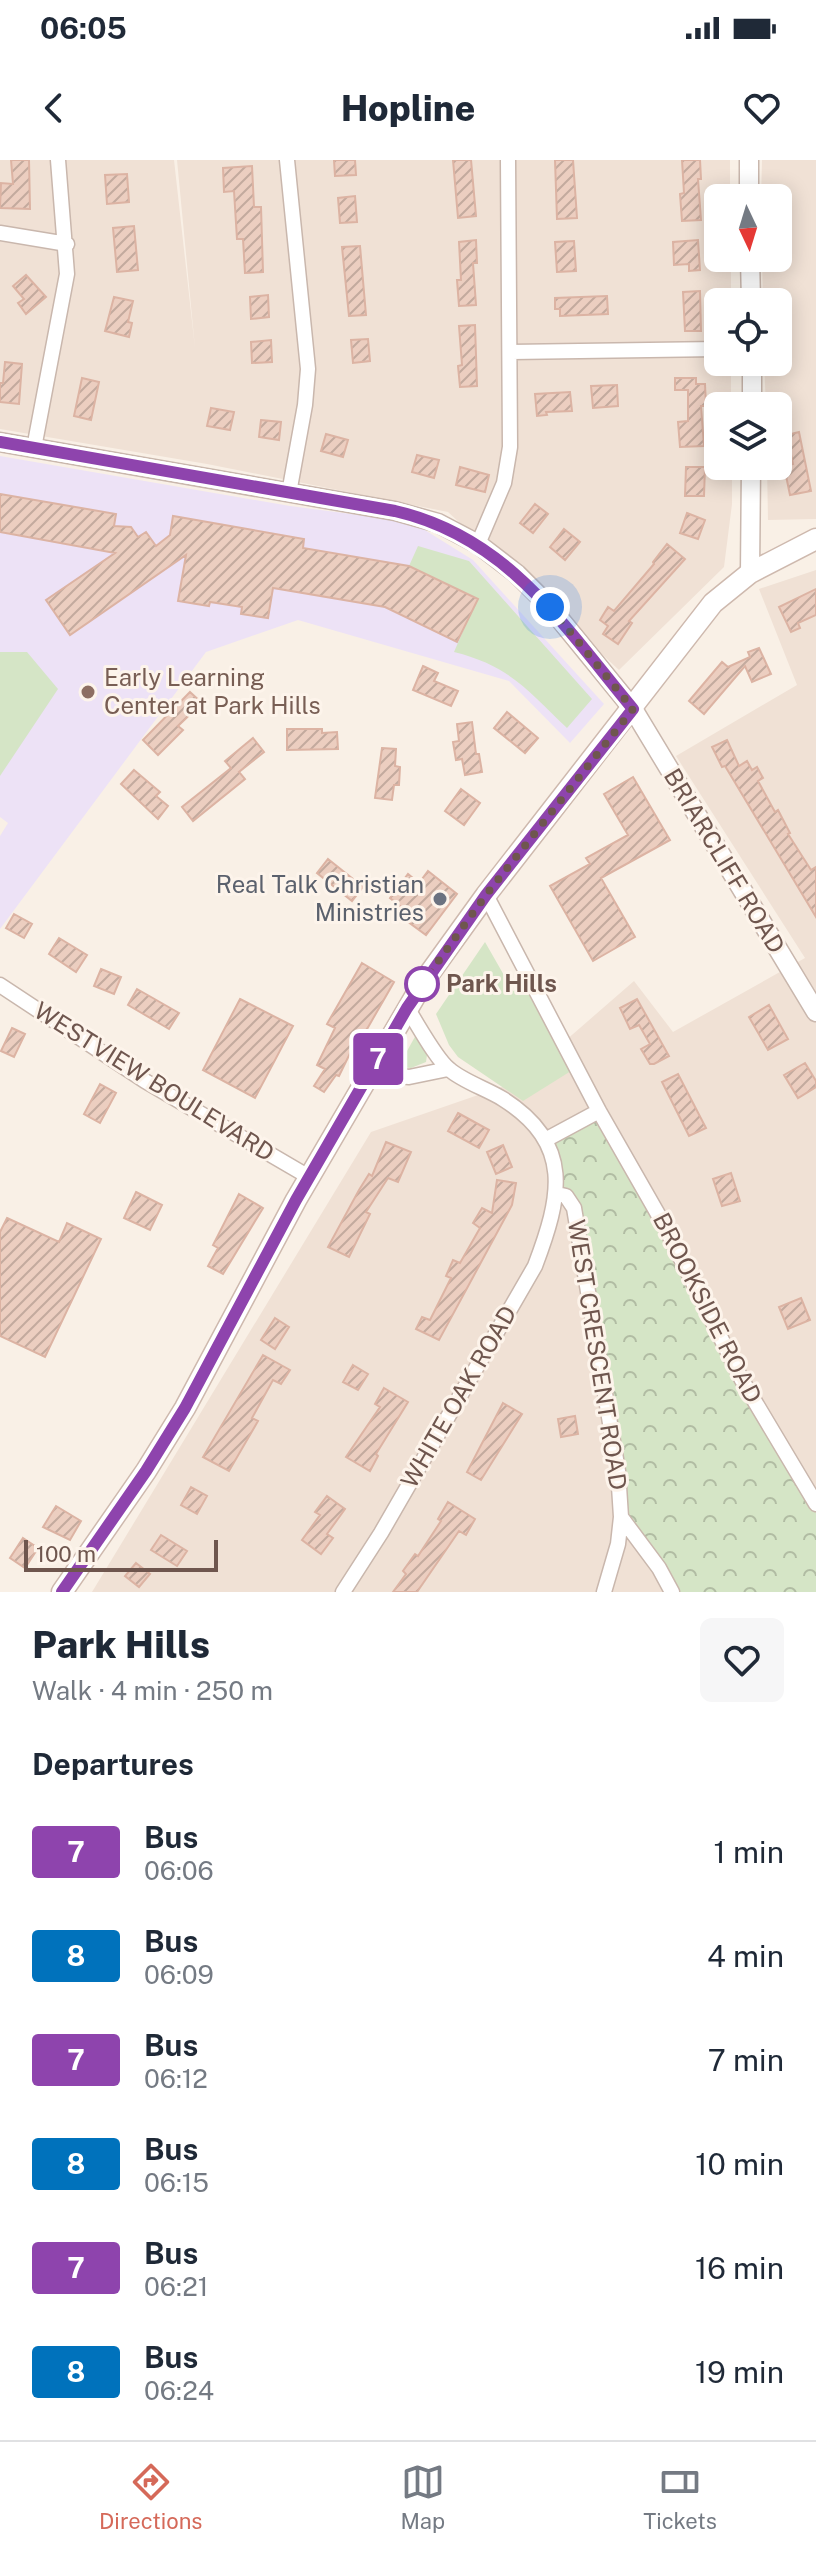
<!DOCTYPE html>
<meta charset="utf-8">
<style>
body{margin:0;font-family:"Public Sans",sans-serif;background:#f6f6f7;color:#1f2937;height:100vh;display:flex;flex-direction:column;font-size:30px;white-space:nowrap}
*{box-sizing:border-box;margin:0}
p{font-size:26px;color:#747a83}
.icon{flex:none;width:44px;height:44px;fill:none;stroke:currentColor;stroke-width:2;stroke-linecap:round;stroke-linejoin:round}
.map{position:relative;height:1432px;overflow:hidden}
.drawer{display:flex;flex-direction:column;background:#fff;flex:1}
.drawer>*{flex:none}
.badge{padding:0 16px;border-radius:6px;font-size:28px;line-height:52px}
.needle{width:52px;rotate:176deg}
.fabs{position:absolute;left:704px;top:24px;display:grid;gap:16px}
.fabs a{display:grid;place-items:center;width:88px;height:88px;border-radius:12px;background:#fff;box-shadow:0 4px 20px #0003;font-size:40px}
.scale{position:absolute;left:24px;bottom:20px;width:194px;box-sizing:border-box;padding-left:8px;border:4px solid #6f564e;border-top:0;font-size:22px;line-height:28px;white-space:nowrap;color:#6f564e;-webkit-text-stroke:6px #fdf4eb;paint-order:stroke}
.you{position:absolute;width:40px;height:40px;margin:-20px;border:6px solid #fff;border-radius:50%;background:#1a73e8;box-shadow:0 0 0 12px #1a73e833}
.map>.badge{position:absolute;translate:-50% -50%;box-shadow:0 0 0 4px #fff}
h2{padding:0 32px;font-size:30px;line-height:72px}
.round{display:grid;place-items:center;flex:none;width:84px;height:84px;border-radius:12px;background:#f6f6f7}
.headline{display:flex;align-items:center;justify-content:space-between;height:136px;padding:0 32px}
h1{font-size:38px;font-weight:800;line-height:60px}
ul{padding:0;list-style:none}
li{display:flex;align-items:center;gap:24px;height:104px;padding:0 32px}
li div{flex:1}
li b{display:block;font-size:30px}
li em{font-style:normal}
li .badge{min-width:88px;font-weight:700;text-align:center}
.status{display:flex;justify-content:space-between;align-items:center;height:56px;padding:0 40px;background:#fff;direction:ltr}
.status svg{height:22px;fill:currentColor}
header{display:flex;justify-content:space-between;align-items:center;height:104px;padding:0 32px;background:#fff;font-size:36px;font-weight:800}
.menu{display:flex;justify-content:space-around;align-items:center;height:112px;border-top:2px solid #e0e1e3;background:#fff;font-size:22px;color:#747a83}
.menu a{display:grid;justify-items:center;gap:4px}
.menu .current{color:#d56959}
.map>svg:first-child{display:block}
.residential{fill:#f0e1d5}
.education{fill:#ede2f6}
.green{fill:#d5e5c6}
.forest{fill:url(#forest-crowns)}
.building{fill:url(#building-hatch);stroke:#dcb3a3;stroke-width:2}
.lines{fill:none;stroke-linecap:round;stroke-linejoin:round}
.minor-casing{stroke:#c9b7ad;stroke-width:17}
.tertiary-casing{stroke:#c9b7ad;stroke-width:21}
.secondary-casing{stroke:#ceb9ae;stroke-width:23}
.minor{stroke:#fff;stroke-width:14}
.tertiary{stroke:#fff;stroke-width:18}
.secondary{stroke:#fff;stroke-width:20}
.line-casing{stroke:#fff;stroke-width:18}
.line{stroke:#8e44ad;stroke-width:12}
.walk{stroke:#6f564e;stroke-width:8;stroke-dasharray:0 14.4}
.education-dot{fill:#8d6e63;stroke:#fdf4eb;stroke-width:3}
.worship-dot{fill:#6b7280;stroke:#fdf4eb;stroke-width:3}
.stop-dot{fill:#fff;stroke:#8e44ad;stroke-width:4}
.labels{text-anchor:middle;stroke-width:6;stroke-linejoin:round;paint-order:stroke}
.education-label{font-size:24px;fill:#785e54;stroke:#fdf4eb;text-anchor:start}
.street-label{font-size:24px;fill:#6f564e;stroke:#fdf4eb}
.worship-label{font-size:24px;fill:#5b616d;stroke:#fdf4eb;text-anchor:end}
.stop-label{font-size:24px;font-weight:bold;fill:#6f564e;stroke:#fdf4eb;text-anchor:start}
</style>
<div class="status"><b>06:05</b><svg viewBox="0 0 49 12"><path d="M0 12V9h3v3zM5 12V6h3v6zM10 12V3h3v9zM15 12V0h3v12zM26 1h20v11H26zM47 4h2v5h-2z"/></svg></div>
<header><svg class="icon" aria-label="back" viewBox="0 0 24 24"><path d="M15 5l-7 7 7 7"/></svg>Hopline<svg class="icon" aria-label="heart" viewBox="0 0 24 24"><path d="M12 20l-8-8c-3-5 5-10 8-4 3-6 11-1 8 4z"/></svg></header>
<div class="map">
<svg width="816" height="1432" viewBox="0 0 816 1432">
<defs>
<pattern id="forest-crowns" width="20" height="18" patternUnits="userSpaceOnUse" patternTransform="scale(2)"><rect width="20" height="18" fill="#d5e5c6"/><path d="M2 6a3 3 0 1 1 6 0M12 15a3 3 0 1 1 6 0" fill="none" stroke="#b1bca3"/></pattern>
<pattern id="building-hatch" width="6" height="6" patternUnits="userSpaceOnUse" patternTransform="scale(2)"><rect width="6" height="6" fill="#eccec0"/><path d="M-1 1l2-2M0 6l6-6M5 7l2-2" fill="none" stroke="#c3aa9e"/></pattern>
</defs>
<rect width="100%" height="100%" fill="#f9f0e6"/>
<!-- residential -->
<path class="residential" d="M0 0H174L195 188 177 0H730V38H718V98H731V142H718V202H731V246H718V306H732V344L724 407 619 510 448 352 207 304 0 269Z
M762 0H816V359L768 360 767 306H778V246H766L764 202H778V142H763L762 98H778V38H761Z
M816 410V1432H92L371 972 519 921 634 821 673 872 805 798 676 596 797 525 759 429Z"/>
<!-- education -->
<path class="education" d="M0 296 290 346 412 362 473 400 604 544 570 583 509 521 298 460 206 492 0 769V676L8 663 0 657Z"/>
<!-- green -->
<path class="green" d="M418 386 469 401 592 539 567 568C527 530 510 506 454 492L477 439 409 406Z
M0 492H27L58 529 0 616Z
M485 782 513 831 524 826 571 911 523 941 458 897 449 885 436 854Z
M416 875 427 895 426 902 411 908 398 907Z"/>
<!-- forest -->
<path class="forest" d="M599 951 816 1345V1432H666L621 1357 574 1048 557 1034 547 979Z"/>
<!-- building -->
<path class="building" d="M11 0H29L30 49 0 48 1 23 13 24Z
M334 0H355L356 15 335 16Z
M453 0H471L476 56 458 58Z
M555 0H573L577 58 557 59Z
M682 0H700L701 19H698L701 60 682 61 680 34 684 33Z
M252 6 254 47H261L263 112 245 113 243 79H237L234 31 224 32 223 8Z
M127 14 129 42 107 44 105 15Z
M355 36 357 62 340 63 338 38Z
M134 66 138 110 117 112 113 68Z
M476 80 477 103H473L476 145 459 146 457 120H461L459 82Z
M698 80 700 110 689 111V104L674 105 673 82Z
M574 81 576 111 557 112 555 82Z
M360 86 366 155 349 156 342 87Z
M26 115 46 137 26 154 18 143 24 139 13 126Z
M700 131 701 171H685L683 132Z
M268 135 269 157 251 159 250 137Z
M607 136 608 154 560 156V149H555V138Z
M114 137 133 141 128 162 132 163 129 177 105 171Z
M475 165 477 226 460 227 458 206 462 205 459 166Z
M368 179 370 201 353 203 351 180Z
M271 180 272 202 252 203 251 182Z
M5 202 22 204 19 244 0 242V223H3Z
M82 218 99 222 91 260 74 256Z
M675 218H696V224H705L706 246H701L704 286 680 287 678 262 688 261V230H675Z
M617 225 618 246 593 248 591 226Z
M570 232 572 251 546 252 547 255 537 256 535 234Z
M211 248 234 252 230 270 207 266Z
M261 260 281 262 279 280 259 277Z
M799 272 811 331 790 335 784 306 793 304 787 275Z
M326 274 348 280 343 297 321 291Z
M417 295 439 300 434 318 412 312Z
M460 307 489 315 485 332 456 325Z
M686 307H705L704 336H685Z
M0 334 116 354 114 366 131 367 138 377 146 372 156 386 170 375 173 356 304 379 303 388 409 406 478 439 457 482 385 447 273 428 268 458 241 454 242 447 210 442 209 446 178 441 186 395 70 475 46 440 115 393 0 372Z
M535 344 548 354 533 373 520 363Z
M687 353 705 360 698 379 680 373Z
M564 369 580 382 565 400 550 387Z
M667 384 685 399 629 461 632 463 618 484 603 474 608 466 600 460 608 447 614 451 654 404 653 402Z
M816 429V455L798 463 800 468 791 472 779 447Z
M759 488 771 514 752 522 745 506 704 554 689 541 722 502 728 507 750 497 748 492Z
M423 506 438 513 434 521 458 531 451 546 413 530Z
M190 532 202 543 178 566 183 570 158 595 143 580Z
M507 552 538 578 525 593 494 568Z
M472 562 476 594H479L482 612 465 615 462 599 456 600 453 582 459 581 457 564Z
M287 569H322V573L337 572 338 589 287 590Z
M253 578 264 592 239 612 245 619 193 661 182 647 231 608 225 601Z
M727 580 739 606 747 601 752 610 757 607 763 618 758 621 775 652 778 650 790 673 788 674 811 710 816 707V757L725 606 722 607 712 587Z
M382 588 396 589 395 606 400 607 399 625H394L392 640 375 638Z
M134 610 160 632 156 636 168 646 158 659 121 624Z
M633 617 670 680 601 718 635 777 593 801 550 726 590 704 586 698 628 675 604 634Z
M461 629 480 643 464 665 445 651Z
M328 699 363 727 352 741 317 713Z
M428 711 457 734 426 775 396 753 401 747 390 738 408 714 419 723Z
M14 754 32 764 24 778 6 768Z
M59 778 87 795 76 812 49 794Z
M362 803 394 822 359 883 356 881 339 916 336 915 324 932 314 926 325 909 317 905 335 868 327 864Z
M101 809 121 817 114 834 94 826Z
M137 829 179 853 169 869 128 845Z
M240 839 293 866 255 938 203 910Z
M637 839 669 896 654 904H650L641 889 650 884 639 865 630 869 620 848Z
M769 845 788 879 768 890 749 857Z
M12 868 25 874 14 897 1 891Z
M805 903 816 921V927L798 938 784 915Z
M678 914 706 968 689 976 662 922Z
M100 924 116 933 100 963 84 954Z
M458 953 489 970 479 988 448 971Z
M386 982 411 992 398 1022 388 1018 366 1052 370 1054 349 1097 328 1087 359 1030 369 1014 372 1016Z
M503 985 512 1007 496 1014 487 992Z
M731 1013 740 1041 722 1046 713 1019Z
M497 1020 516 1023 512 1045 439 1180 416 1169 422 1157 430 1160 451 1118 446 1116 453 1100 460 1103 480 1068 473 1063 482 1048 492 1053Z
M136 1032 162 1045 150 1070 124 1058Z
M239 1034 263 1048 223 1114 208 1106 218 1088 213 1085Z
M7 1058 59 1082 67 1063 101 1079 45 1197 0 1176V1072Z
M801 1138 810 1160 788 1169 779 1147Z
M275 1158 289 1167 275 1189 261 1180Z
M263 1195 290 1210 281 1224 273 1220 252 1258 258 1261 229 1311 203 1297Z
M353 1205 368 1214 358 1230 343 1222Z
M384 1228 408 1242 376 1294 378 1296 370 1311 346 1297 380 1247 375 1244Z
M503 1243 522 1254 481 1320 467 1312Z
M575 1256 578 1274 561 1277 558 1259Z
M191 1327 207 1336 197 1354 181 1345Z
M327 1336 345 1349 327 1374 333 1378 321 1394 302 1380 320 1355 315 1352Z
M448 1342 475 1359 466 1375 459 1371 417 1432H393L406 1414 403 1411 415 1394 418 1396 441 1361 438 1359Z
M56 1346 81 1361 70 1380 43 1367Z
M161 1375 187 1391 177 1406 151 1390Z
M23 1378 38 1388 25 1408 10 1398Z
M136 1403 150 1414 139 1427 125 1416Z"/>
<g class="lines">
<defs>
<path id="minor" d="M287 0 308 209 305 245 289 333
M0 73 67 84
M511 192 718 189
M34 288 67 114 58 0
M478 384 504 323 510 287 508 0
M486 735 599 951 663 1063 742 1220 816 1344
M0 825 145 921 309 1017
M370 913 409 917 448 909
M547 979 599 951
M557 1034 566 1036 574 1048 618 1311 621 1357 659 1408 672 1432
M343 1432 381 1373 535 1106C561 1037 574 984 503 939 487 929 462 921 449 909 436 899 417 863 407 848
M604 1432 618 1384 621 1357"/>
<path id="tertiary" d="M749 0V38
M750 98 751 142
M752 246V202
M0 282 395 351 438 363 478 384 517 414 550 447 633 549 816 852
M750 413 751 306"/>
<path id="secondary" d="M62 1432 146 1311 185 1248 296 1040 424 821 486 735 713 443 750 413 816 379"/>
</defs>
<!-- minor casing -->
<use href="#minor" class="minor-casing"/>
<!-- tertiary casing -->
<use href="#tertiary" class="tertiary-casing"/>
<!-- secondary casing -->
<use href="#secondary" class="secondary-casing"/>
<!-- minor -->
<use href="#minor" class="minor"/>
<!-- tertiary -->
<use href="#tertiary" class="tertiary"/>
<!-- secondary -->
<use href="#secondary" class="secondary"/>
</g>
<g class="lines">
<defs>
<path id="line" d="M0 282 395 351C508 377 563 465 633 549L486 735 407 848 296 1040 185 1248 146 1311 62 1432"/>
</defs>
<!-- line casing -->
<use href="#line" class="line-casing"/>
<!-- line -->
<use href="#line" class="line"/>
<!-- walk -->
<path class="walk" d="M422 824 486 735 633 549 550 447"/>
</g>
<!-- markers -->
<circle class="education-dot" cx="88" cy="532" r="8"/>
<circle class="worship-dot" cx="440" cy="739" r="8"/>
<circle class="stop-dot" cx="422" cy="824" r="16"/>
<g class="labels">
<!-- education labels -->
<g class="education-label">
<text x="104" y="526">Early Learning<tspan x="104" dy="28">Center at Park Hills</tspan></text>
</g>
<!-- street labels -->
<g class="street-label">
<text transform="translate(724 701) rotate(59)" y="8">BRIARCLIFF ROAD</text>
<text transform="translate(154 922) rotate(32)" y="8">WESTVIEW BOULEVARD</text>
<text transform="translate(707 1148) rotate(63)" y="8">BROOKSIDE ROAD</text>
<text transform="translate(597 1195) rotate(81)" y="8">WEST CRESCENT ROAD</text>
<text transform="translate(459 1237) rotate(-60)" y="8">WHITE OAK ROAD</text>
</g>
<!-- worship labels -->
<g class="worship-label">
<text x="424" y="733">Real Talk Christian<tspan x="424" dy="28">Ministries</tspan></text>
</g>
<!-- stop labels -->
<g class="stop-label">
<text x="446" y="832">Park Hills</text>
</g>
</g>
</svg>
<div class="fabs">
<a><svg class="needle" viewBox="-14 -14 28 28"><path d="M0-13l5 13h-10z" fill="#e53935"/><path d="M0 13l5-13h-10z" fill="#747a83"/></svg></a>
<a><svg class="icon" aria-label="locate" viewBox="0 0 24 24"><circle cx="12" cy="12" r="6"/><path d="M12 2v4M12 18v4M2 12h4M18 12h4"/></svg></a>
<a><svg class="icon" aria-label="layers" viewBox="0 0 24 24"><path d="M12 4l9 5-9 5-9-5zM3 14l9 5 9-5"/></svg></a>
</div>
<div class="scale">100 m</div>
<div class="you" style="left:550px;top:447px"></div>
<b class="badge" style="left:378px;top:899px;background:#8e44ad;color:#fff">7</b>
</div>
<section class="drawer">
<div class="headline"><div><h1>Park Hills</h1><p>Walk · 4 min · 250 m</p></div><a class="round"><svg class="icon" aria-label="heart" viewBox="0 0 24 24"><path d="M12 20l-8-8c-3-5 5-10 8-4 3-6 11-1 8 4z"/></svg></a></div>
<h2>Departures</h2>
<ul>
<li><span class="badge" style="background:#8e44ad;color:#fff">7</span><div><b>Bus</b><p>06:06</p></div><em>1 min</em></li>
<li><span class="badge" style="background:#0072bc;color:#fff">8</span><div><b>Bus</b><p>06:09</p></div><em>4 min</em></li>
<li><span class="badge" style="background:#8e44ad;color:#fff">7</span><div><b>Bus</b><p>06:12</p></div><em>7 min</em></li>
<li><span class="badge" style="background:#0072bc;color:#fff">8</span><div><b>Bus</b><p>06:15</p></div><em>10 min</em></li>
<li><span class="badge" style="background:#8e44ad;color:#fff">7</span><div><b>Bus</b><p>06:21</p></div><em>16 min</em></li>
<li><span class="badge" style="background:#0072bc;color:#fff">8</span><div><b>Bus</b><p>06:24</p></div><em>19 min</em></li>
</ul>
</section>
<nav class="menu">
<a class="current"><svg class="icon" aria-label="directions" viewBox="0 0 24 24"><path d="M12 3l9 9-9 9-9-9zM9 14v-3h6M13 9l2 2-2 2"/></svg>Directions</a>
<a><svg class="icon" aria-label="map" viewBox="0 0 24 24"><path d="M3 6l6-2 6 2 6-2v14l-6 2-6-2-6 2zM9 4v14M15 6v14"/></svg>Map</a>
<a><svg class="icon" aria-label="tickets" viewBox="0 0 24 24"><path d="M3 7h18v10H3zM15 7v10"/></svg>Tickets</a>
</nav>
